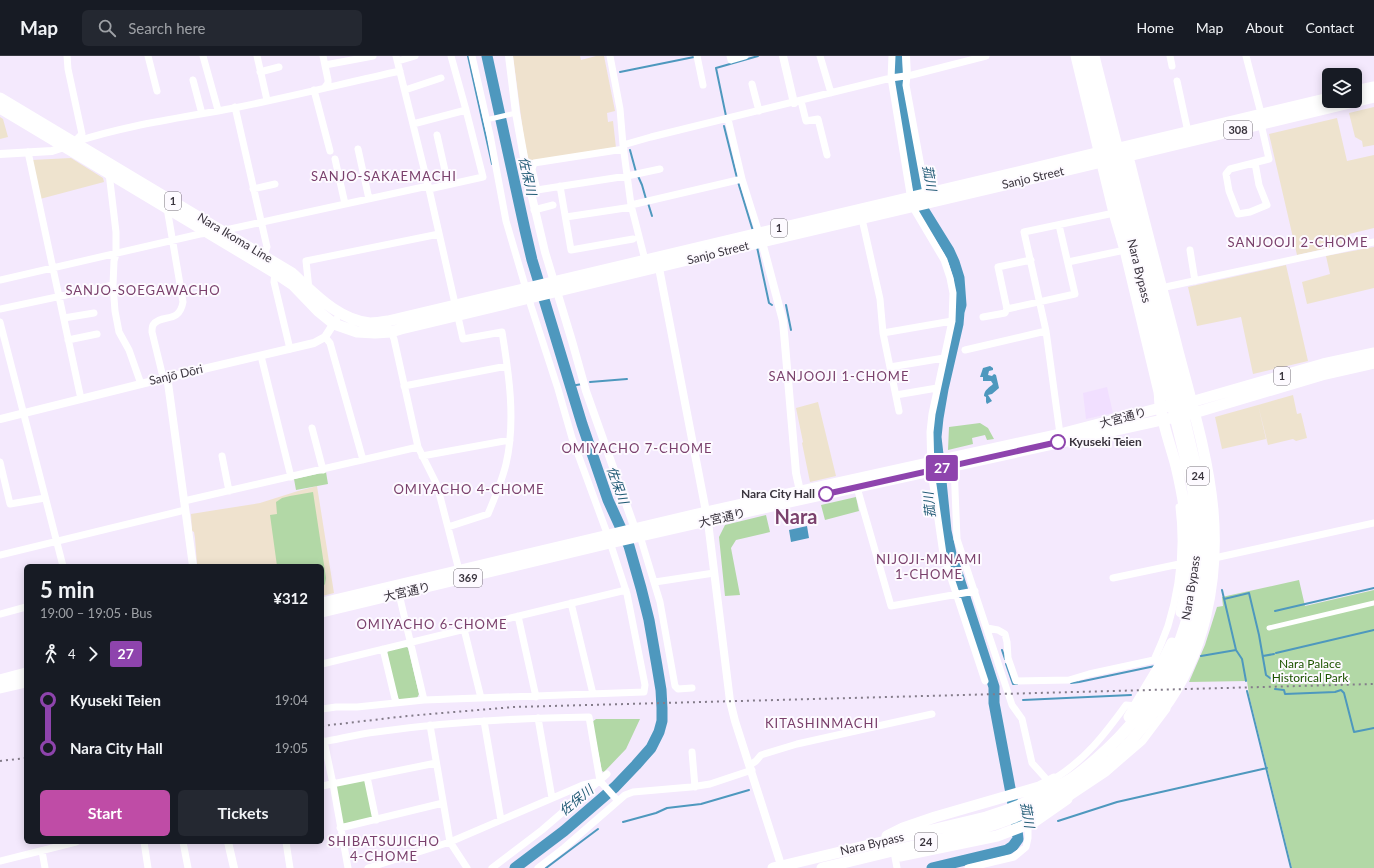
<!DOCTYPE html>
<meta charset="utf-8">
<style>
body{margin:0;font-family:Lato,"Noto Sans JP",sans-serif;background:#242831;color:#f1f3f6;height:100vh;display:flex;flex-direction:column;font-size:15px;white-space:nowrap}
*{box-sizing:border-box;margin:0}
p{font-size:13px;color:#9ea1a6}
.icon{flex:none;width:22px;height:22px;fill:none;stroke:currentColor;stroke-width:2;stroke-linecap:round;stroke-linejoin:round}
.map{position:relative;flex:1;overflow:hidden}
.panel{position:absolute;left:24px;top:508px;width:300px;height:280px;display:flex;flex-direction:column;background:#171b24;border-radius:6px;box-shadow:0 2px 10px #0003}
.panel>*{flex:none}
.badge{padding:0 8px;border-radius:3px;font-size:14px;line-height:26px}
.fabs{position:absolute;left:1322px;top:12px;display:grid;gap:8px}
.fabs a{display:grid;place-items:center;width:40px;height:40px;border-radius:6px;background:#171b24;box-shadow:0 2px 10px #0003;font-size:20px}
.map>.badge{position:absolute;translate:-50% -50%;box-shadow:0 0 0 2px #fff}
.legs{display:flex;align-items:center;gap:6px;height:44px;padding:0 16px;font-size:13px}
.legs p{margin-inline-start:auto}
.summary{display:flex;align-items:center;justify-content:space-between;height:68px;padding:0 16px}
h1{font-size:22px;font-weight:700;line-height:30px}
.action{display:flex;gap:8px;margin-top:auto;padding:8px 16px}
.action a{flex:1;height:46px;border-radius:6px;background:#bf4ca6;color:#fff;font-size:16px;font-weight:700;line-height:46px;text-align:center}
.action a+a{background:#242831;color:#f1f3f6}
ul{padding:0 16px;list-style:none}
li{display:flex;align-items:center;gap:14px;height:48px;font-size:15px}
li i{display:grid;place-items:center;width:6px;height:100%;margin:0 5px;background:currentColor}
li i::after{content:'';width:10px;height:10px;margin:-5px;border:3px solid;border-radius:50%;background:#171b24}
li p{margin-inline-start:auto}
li:first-child i{background:linear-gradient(#0000 50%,currentColor 0)}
li:last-child i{background:linear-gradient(currentColor 50%,#0000 0)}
header{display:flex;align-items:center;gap:24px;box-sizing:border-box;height:56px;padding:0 20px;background:#171b24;border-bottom:1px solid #363941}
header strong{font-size:19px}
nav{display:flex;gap:22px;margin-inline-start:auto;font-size:14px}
.search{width:280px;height:36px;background:#242831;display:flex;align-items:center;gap:10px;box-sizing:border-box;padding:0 14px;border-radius:6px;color:#9ea1a6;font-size:15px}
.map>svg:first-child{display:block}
.commercial{fill:#eee3ce}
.built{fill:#f1dfff}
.education{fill:#efe2ce}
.green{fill:#b2d8a6}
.water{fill:#4e98be}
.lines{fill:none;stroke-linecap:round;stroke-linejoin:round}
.stream{stroke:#4e98be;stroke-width:2}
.river{stroke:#4e98be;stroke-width:11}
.pedestrian{stroke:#fff;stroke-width:5}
.minor{stroke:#fff;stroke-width:7}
.tertiary{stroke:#fff;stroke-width:8}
.primary{stroke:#fff;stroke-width:11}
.trunk{stroke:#fff;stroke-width:11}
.rail{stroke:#847c8a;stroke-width:2;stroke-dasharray:2 4;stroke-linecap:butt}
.line-1-casing{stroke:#fff;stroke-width:9}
.line-1{stroke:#8e44ad;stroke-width:6}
.stop-1-dot{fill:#fff;stroke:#8e44ad;stroke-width:2}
.labels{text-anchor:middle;stroke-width:4;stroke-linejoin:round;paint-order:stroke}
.shield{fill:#fdfaff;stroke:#746f78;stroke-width:1}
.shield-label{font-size:11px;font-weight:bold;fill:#3a343e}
.street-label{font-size:12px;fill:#3a343e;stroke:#fdfaff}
.stop-label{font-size:12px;font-weight:bold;fill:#3a343e;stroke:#fdfaff;text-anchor:start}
.park-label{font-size:12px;fill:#1d5400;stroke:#fdfaff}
.neighbourhood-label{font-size:13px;letter-spacing:1px;fill:#7a406c;stroke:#fdfaff}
.water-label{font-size:13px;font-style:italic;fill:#1f5974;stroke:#fdfaff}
.town-label{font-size:20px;font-weight:bold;fill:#7a406c;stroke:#fdfaff}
</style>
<header>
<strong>Map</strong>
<div class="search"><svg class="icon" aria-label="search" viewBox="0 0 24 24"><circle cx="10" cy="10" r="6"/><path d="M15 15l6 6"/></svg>Search here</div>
<nav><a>Home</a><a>Map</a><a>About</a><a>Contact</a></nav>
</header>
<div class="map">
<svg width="1374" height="812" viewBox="0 0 1374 812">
<rect width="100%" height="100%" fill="#f4e9fd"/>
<!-- commercial -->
<path class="commercial" d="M1374 51V89L1363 91 1362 85 1355 81 1349 57Z
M0 61 3 63 8 81 0 83Z
M1337 62 1347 105 1374 99V172L1349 178 1351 187 1297 199 1269 78Z
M71 102 103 122 104 126 40 143 32 104Z
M1374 191V232L1307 248 1302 226 1330 218 1326 200Z
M1286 209 1308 305 1253 318 1241 261 1197 270 1188 231Z
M1293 339 1297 358 1301 357 1307 382 1296 385 1293 383 1268 389 1258 349Z
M818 346 836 420 810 426 802 387 803 386 796 352Z
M1258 349 1266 383 1222 393 1215 361Z"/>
<!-- built -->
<path class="built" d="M1107 331 1113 357 1086 363 1083 337Z"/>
<!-- education -->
<path class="education" d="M513 0H580L581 4 596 0H604L615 55 607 57 608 66 613 65 616 92 529 106 524 83Z
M317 430 334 537 322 540V510H199L197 508 195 482 194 476 192 475 191 458 260 447 298 435Z"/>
<!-- green -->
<path class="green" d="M980 367 988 372 994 383 987 384 985 379 972 382 973 388 948 394 949 371Z
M326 416 328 428 296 434 294 423Z
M313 436 326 522 325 528 322 532V510H277L270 459 277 458 276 446 282 442 290 440Z
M856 441 859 455 825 464 821 449Z
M766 459 770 476 736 484 731 492 740 539 725 540 719 481 725 469Z
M1299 524 1305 550 1374 534V812H1292L1249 639 1247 625 1189 626 1205 589 1217 551 1223 550 1222 541Z
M405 590 408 592 419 638 417 642 400 644 397 641 386 598 389 594Z
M596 663H640L626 693 604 716 602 715 592 666Z
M365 724 373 763 342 768 335 732 337 729Z"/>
<!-- water -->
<path class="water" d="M990 310 993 312V314L989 315 988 319 992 320 994 318 996 319 999 332 992 338 988 339 992 345 987 348 986 346V341L984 340C984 334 990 331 993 328L991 325H983V321H980L983 312Z
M807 470 809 482 791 486 789 474Z"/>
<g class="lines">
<!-- stream -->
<path class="stream" d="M468 0 492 108
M620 16 694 1
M726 60 716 12 758 0
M724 70 737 122
M630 94 636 116
M638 120 642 129 646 143
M738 126 753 175
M648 147 652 160
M757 191 769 247 772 249
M786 249 791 274
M590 326 627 323
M571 330 582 328
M1222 534 1236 594 1242 603 1246 625
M1224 543 1249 537 1259 579 1266 619 1270 622 1274 623V624
M1275 555 1374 532
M1002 594 1005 603
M1276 597 1374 574
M1201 600 1236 594
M1263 600 1274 598
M1006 608 1013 628H1017
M1071 627 1079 626 1155 610
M1275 633 1284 634 1285 638 1335 636 1341 634 1344 637 1354 676 1374 672
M1247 635 1291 812
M1023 644 1131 639
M1058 765 1117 746 1267 712
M623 766 656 757 667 752 701 748 749 734
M546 812 598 773"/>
<!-- river -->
<path class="river" d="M487 0 525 174 532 204 582 368 608 444 629 490 641 532 649 564 657 610 661 634 662 652V665L659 676 651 692 636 709 615 731 564 775 515 812
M897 0 898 25 921 150 949 195 954 206 959 222 961 249 959 256 958 268 943 333 938 362 936 381 941 425 946 475 951 498 994 631V647L1013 748
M932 812 1007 794 1013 790 1018 783 1016 764"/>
<!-- pedestrian -->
<path class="pedestrian" d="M486 64 516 57
M1269 572 1374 547"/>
<!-- minor -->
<path class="minor" d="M67 0 68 13 82 78 76 84
M148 0 157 35
M203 0 218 54
M257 0 267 44
M323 0 328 24V27L325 31
M396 0 429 133 463 283 502 276C509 318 516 366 506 408 502 425 495 441 488 458L448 471
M610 0 620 53 623 89 631 149 645 204 649 206
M697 0 703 29
M730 0 731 4 745 0
M820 0 831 37
M892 0 891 22 912 150 944 204 950 222 953 237 952 265 932 358 930 376 931 415 943 498 985 625
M1170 0 1172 10
M1246 0 1262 61
M398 5 415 0
M325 9 373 0
M260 16 279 11
M907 20 906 29 925 132 927 138
M193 24 202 58
M1177 25 1188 76
M752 28 759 55
M314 34 330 95
M405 34 441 22
M801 45 806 65 818 63 827 99
M235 51 267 191 264 199
M728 63 742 123 760 180
M413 68 466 54
M437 79 448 128
M75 86C126 69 181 62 234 52 290 41 345 27 400 15
M623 89 651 81 891 22 912 19 986 0
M358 93 369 143
M624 93 534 107 532 113 537 134 627 120 660 113
M28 96 81 343
M335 103 345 148
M1255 107 1259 129 1267 149 1250 156 1238 158 1229 135 1226 118 1230 113 1269 103 1261 68
M109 117 116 176V198L114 205 113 229 115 255 119 276 129 294 141 328
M560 130 571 194 633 183
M253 133 275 128
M429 133 483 121 466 54 451 0
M631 149 742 123
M534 154 553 149
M566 161 632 151
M862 163 880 243 883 277 899 355
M221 175 428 130
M1190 194 1195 225
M1068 206 1125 194
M275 217 274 226 290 293
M0 224 200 178 209 177
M1161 232 1374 186
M309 233 306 205 439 178
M0 253 113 229
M1007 253 998 211 1031 204
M983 261 1005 257 1007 253 1075 238 1059 169
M64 262 94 257
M0 266 63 510
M390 273 394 283 418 391 437 429 460 518
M883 277 952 265
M325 281 330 287 363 404
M68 284 97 278
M965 294 1046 275
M261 300 291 421
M890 311 944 302
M165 322 162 317 152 276C152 274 152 271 153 269 161 257 179 269 183 246L167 152
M404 330 507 310
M896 339 937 332
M312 372 323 414
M1060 378 1046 275 1024 176 1114 157
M222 400 229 435
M422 400 510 384
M0 406 10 448 45 442
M954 409 957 483 1012 649 1022 663 1032 707 1049 726
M856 428 891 550 975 535
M184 445 418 391
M640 480 660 546 675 630 678 633 692 632
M0 499 185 454
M1210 503 1374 467
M1113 522 1184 507
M655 526 714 517
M399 538 424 644
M571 547 593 638
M0 558 26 551
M518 560 536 641
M987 572 998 574 1005 578 1007 586 1008 602 1016 625 1069 624 1089 618 1154 604
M464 573 481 642
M383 593 396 647
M1164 607 1154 604C1159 593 1164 581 1168 570 1180 531 1184 491 1179 451
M322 608 626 534
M1126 649 1167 653 1143 685 1106 717 1067 743 1054 723C1085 704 1105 678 1126 649Z
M322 653 336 651H357L424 644 644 636 645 629 627 538 608 480 572 382 558 333 531 250 506 165 490 79 472 0
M538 662 552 742
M484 665 501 764
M430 669 450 786 467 812
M324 685 333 728 348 812
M322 686C340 683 358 678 376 676 446 666 518 662 589 661L600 725 618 745
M692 696 695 731
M750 709 756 705 761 699 797 688 932 658
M367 721 376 764
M322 730 436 707
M340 772 443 747
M144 786 148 812
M183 786 188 812
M286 786 290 812
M42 795 45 812
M895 801 897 812
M0 805 76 786
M368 812 450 786 583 729 600 725
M492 812 542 774 607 718
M538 812 564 792 625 739 633 736 691 731 710 728 752 714
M968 812 1014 801 1026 791 1028 782V770"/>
<!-- tertiary -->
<path class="tertiary" d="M509 0 516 57 528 124 545 196 572 285 586 335 635 473
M783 0 794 47
M906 0 907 20
M0 98 52 95 67 90
M762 186 783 265 796 417 800 435
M659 212 708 466 730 645 735 665 782 812
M165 322 168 327 193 510
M0 363 165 322 314 287 325 281 336 264
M228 786 234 812"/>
<!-- primary -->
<path class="primary" d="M0 42 292 217C314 237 338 264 370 267 376 267 382 266 388 265 625 208 863 154 1100 96
M0 52 275 217 293 229 318 255 334 268 357 276 375 277 391 276 401 273 762 186 1102 106
M1191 346 1323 308 1374 297
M1194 357 1322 319 1374 307"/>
<!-- trunk -->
<path class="trunk" d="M1076 0 1114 157 1125 194 1159 336C1160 342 1159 348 1161 354 1164 373 1171 391 1176 410 1188 461 1193 504 1181 556
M1355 35 1374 31
M1119 92 1329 42
M1126 92C1142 158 1160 225 1177 291 1191 345 1208 399 1213 454 1219 524 1205 598 1162 655
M1120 102 1374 41
M322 547 706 456 1060 378 1160 352 1191 346
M322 556 610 487 790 446 1194 357
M0 624 26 617
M0 632 26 626
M1129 661 1165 601 1172 587
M887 780 903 772 935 761 1039 731 1054 723
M900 800 997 780 1034 766 1067 743
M773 812 986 761C1015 752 1043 740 1069 724 1079 718 1088 710 1097 702 1158 650 1195 576 1197 496 1197 473 1195 451 1192 429L1085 0
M822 812C859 803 896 794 934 785 959 778 985 773 1010 763 1037 752 1063 740 1087 723 1155 676 1197 598 1206 516 1208 494 1206 472 1205 450L1162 268 1094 0"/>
<!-- rail -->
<path class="rail" d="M322 670 407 660 514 651 1374 628
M0 705 26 702"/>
</g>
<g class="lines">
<defs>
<path id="line-1" d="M826 438 1058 386"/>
</defs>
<!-- line-1 casing -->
<use href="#line-1" class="line-1-casing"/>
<!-- line-1 -->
<use href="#line-1" class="line-1"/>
</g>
<!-- markers -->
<g class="stop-1-dot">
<circle cx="1058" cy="386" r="7"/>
<circle cx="826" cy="438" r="7"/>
</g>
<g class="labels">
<!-- shield labels -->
<g class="shield">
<rect x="1224" y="65" width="28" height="18" rx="3"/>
<rect x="165" y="136" width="16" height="18" rx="3"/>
<rect x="771" y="163" width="16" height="18" rx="3"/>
<rect x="1274" y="311" width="16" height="18" rx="3"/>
<rect x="1187" y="411" width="22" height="18" rx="3"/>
<rect x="454" y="513" width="28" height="18" rx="3"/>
<rect x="915" y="777" width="22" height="18" rx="3"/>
</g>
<g class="shield-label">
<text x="1238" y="78">308</text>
<text x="173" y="149">1</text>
<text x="779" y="176">1</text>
<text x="1282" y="324">1</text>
<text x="1198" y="424">24</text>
<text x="468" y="526">369</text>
<text x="926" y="790">24</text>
</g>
<!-- street labels -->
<g class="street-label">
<text transform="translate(1033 122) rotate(-13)" y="4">Sanjo Street</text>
<text transform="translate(235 182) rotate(31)" y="4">Nara Ikoma Line</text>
<text transform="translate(718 197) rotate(-14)" y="4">Sanjo Street</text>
<text transform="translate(1139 215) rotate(76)" y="4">Nara Bypass</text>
<text transform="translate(176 319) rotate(-13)" y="4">Sanjō Dōri</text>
<text transform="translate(1123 362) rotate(-15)" y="4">大宮通り</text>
<text transform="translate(722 462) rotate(-13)" y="4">大宮通り</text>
<text transform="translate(1191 532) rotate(-81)" y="4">Nara Bypass</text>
<text transform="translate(407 536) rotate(-13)" y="4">大宮通り</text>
<text transform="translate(872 788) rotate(-13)" y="4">Nara Bypass</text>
</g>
<!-- stop labels -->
<g class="stop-label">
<text x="1069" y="390">Kyuseki Teien</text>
<text x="815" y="442" text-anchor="end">Nara City Hall</text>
</g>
<!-- park labels -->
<g class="park-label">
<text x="1310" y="612">Nara Palace<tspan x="1310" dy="14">Historical Park</tspan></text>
</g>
<!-- neighbourhood labels -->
<g class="neighbourhood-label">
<text x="384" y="125">SANJO-SAKAEMACHI</text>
<text x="1298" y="191">SANJOOJI 2-CHOME</text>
<text x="143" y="239">SANJO-SOEGAWACHO</text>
<text x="839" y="325">SANJOOJI 1-CHOME</text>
<text x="637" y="397">OMIYACHO 7-CHOME</text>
<text x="469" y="438">OMIYACHO 4-CHOME</text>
<text x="929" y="508">NIJOJI-MINAMI<tspan x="929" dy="15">1-CHOME</tspan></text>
<text x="432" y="573">OMIYACHO 6-CHOME</text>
<text x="822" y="672">KITASHINMACHI</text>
<text x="384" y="790">SHIBATSUJICHO<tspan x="384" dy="15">4-CHOME</tspan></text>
</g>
<!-- water labels -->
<g class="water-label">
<text transform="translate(528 120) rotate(77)" y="5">佐保川</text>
<text transform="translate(930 122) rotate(80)" y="5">菰川</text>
<text transform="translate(618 429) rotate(70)" y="5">佐保川</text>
<text transform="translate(929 449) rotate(-96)" y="5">菰川</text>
<text transform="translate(576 744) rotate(-39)" y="5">佐保川</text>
<text transform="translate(1028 759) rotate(80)" y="5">菰川</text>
</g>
<!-- town labels -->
<g class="town-label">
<text x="796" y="468">Nara</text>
</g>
</g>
</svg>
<div class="fabs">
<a><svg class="icon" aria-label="layers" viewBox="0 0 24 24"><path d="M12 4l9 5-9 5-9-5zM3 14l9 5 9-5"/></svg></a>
</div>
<b class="badge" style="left:942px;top:412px;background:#8e44ad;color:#fff">27</b>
<section class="panel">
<div class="summary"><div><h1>5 min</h1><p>19:00 – 19:05 · Bus</p></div><b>¥312</b></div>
<div class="legs"><svg class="icon" aria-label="walk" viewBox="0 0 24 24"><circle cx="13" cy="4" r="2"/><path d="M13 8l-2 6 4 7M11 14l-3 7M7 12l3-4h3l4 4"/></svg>4<svg class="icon" aria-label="forward" viewBox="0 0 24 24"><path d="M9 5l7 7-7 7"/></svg><b class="badge" style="background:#8e44ad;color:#fff">27</b></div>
<ul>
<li><i style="color:#8e44ad"></i><b>Kyuseki Teien</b><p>19:04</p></li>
<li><i style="color:#8e44ad"></i><b>Nara City Hall</b><p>19:05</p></li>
</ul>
<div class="action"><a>Start</a><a>Tickets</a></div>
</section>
</div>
